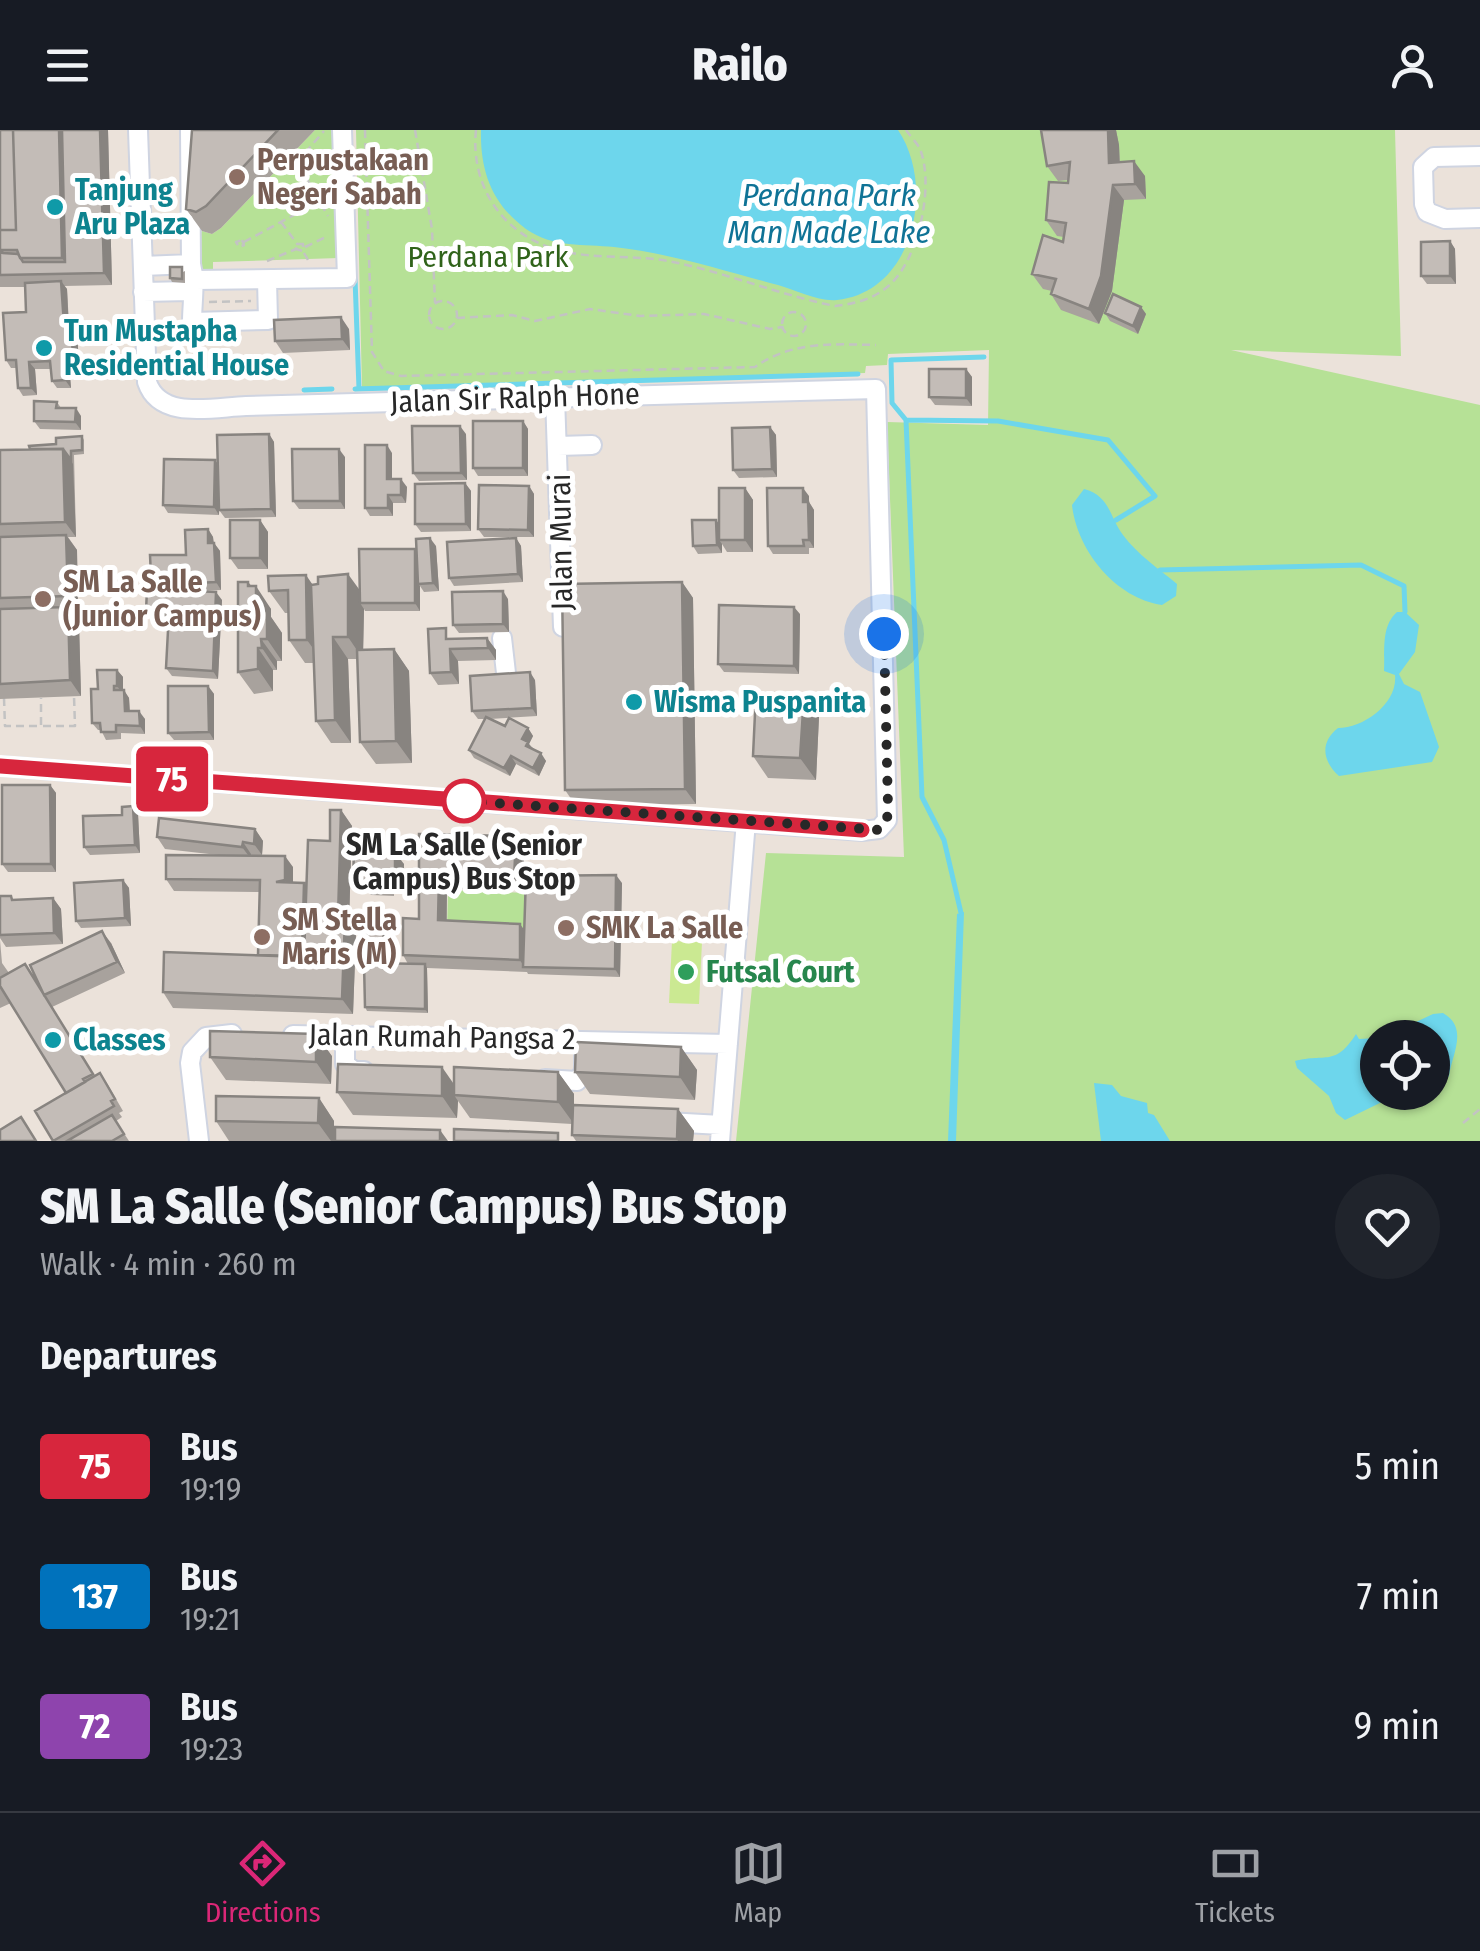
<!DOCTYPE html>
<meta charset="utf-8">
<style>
body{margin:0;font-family:"Fira Sans Condensed",sans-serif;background:#20242c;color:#f1f3f6;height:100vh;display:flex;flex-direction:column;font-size:38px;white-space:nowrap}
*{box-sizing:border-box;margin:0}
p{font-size:32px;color:#9ea1a6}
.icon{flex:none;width:55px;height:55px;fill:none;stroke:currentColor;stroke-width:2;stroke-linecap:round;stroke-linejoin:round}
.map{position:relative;height:1011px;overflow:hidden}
.sheet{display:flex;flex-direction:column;background:#171b24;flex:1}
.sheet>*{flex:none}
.badge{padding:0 20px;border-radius:8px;font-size:35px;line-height:65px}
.buttons{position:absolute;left:1360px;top:890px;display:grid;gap:20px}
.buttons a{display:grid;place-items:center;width:90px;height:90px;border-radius:50%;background:#171b24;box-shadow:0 2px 8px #0004;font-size:50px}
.you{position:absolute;width:50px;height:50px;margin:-25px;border:8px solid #fff;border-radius:50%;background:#1a73e8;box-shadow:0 0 0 15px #1a73e833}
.map>.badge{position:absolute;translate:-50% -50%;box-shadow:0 0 0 5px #fff}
h2{padding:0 40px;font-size:38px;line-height:90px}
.round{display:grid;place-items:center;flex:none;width:105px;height:105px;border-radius:52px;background:#20242c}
.head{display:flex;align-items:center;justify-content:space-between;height:170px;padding:0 40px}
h1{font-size:48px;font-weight:800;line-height:75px}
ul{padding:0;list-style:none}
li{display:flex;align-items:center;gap:30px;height:130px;padding:0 40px}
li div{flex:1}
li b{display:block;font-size:38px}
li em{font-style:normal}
li .badge{min-width:110px;font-weight:700;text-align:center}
header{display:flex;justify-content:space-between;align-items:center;height:130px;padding:0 40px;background:#171b24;font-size:45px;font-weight:800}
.tabs{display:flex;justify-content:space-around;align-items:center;height:140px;border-top:2px solid #363941;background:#171b24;font-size:28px;color:#9ea1a6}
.tabs a{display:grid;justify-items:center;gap:5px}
.tabs .current{color:#db2777}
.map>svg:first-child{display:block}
.green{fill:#b6e196;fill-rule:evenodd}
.pitch{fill:#cbe992}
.water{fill:#6dd6ec}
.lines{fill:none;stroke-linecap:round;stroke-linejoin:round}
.stream{stroke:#6dd6ec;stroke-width:5}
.minor-casing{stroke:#cfd4e1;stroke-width:22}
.path{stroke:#c3c3c3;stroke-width:2.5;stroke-dasharray:8 5;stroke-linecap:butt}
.minor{stroke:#fff;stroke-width:18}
.wall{fill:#a8a29d}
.shaded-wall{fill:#888480}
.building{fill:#c3bcb7;stroke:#888480;stroke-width:2.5}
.line-casing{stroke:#fff;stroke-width:22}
.line{stroke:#d7263d;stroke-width:15}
.walk{stroke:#282828;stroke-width:10;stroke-dasharray:0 18}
.education-dot{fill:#8d6e63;stroke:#fff;stroke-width:4}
.culture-dot{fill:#0f9aa8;stroke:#fff;stroke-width:4}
.stop-dot{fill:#fff;stroke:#d7263d;stroke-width:5}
.leisure-dot{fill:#2e9e5b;stroke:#fff;stroke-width:4}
.labels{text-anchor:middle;stroke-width:10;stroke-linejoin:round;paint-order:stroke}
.education-label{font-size:30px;font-weight:bold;fill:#785e54;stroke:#fff;text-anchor:start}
.culture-label{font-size:30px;font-weight:bold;fill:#0d838f;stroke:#fff;text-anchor:start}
.park-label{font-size:30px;fill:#30631a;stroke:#fff}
.street-label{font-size:30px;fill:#282828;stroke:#fff}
.stop-label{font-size:30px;font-weight:bold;fill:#282828;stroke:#fff}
.leisure-label{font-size:30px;font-weight:bold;fill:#27864d;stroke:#fff;text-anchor:start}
.water-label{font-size:32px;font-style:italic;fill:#0f7396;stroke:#fff}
</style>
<header><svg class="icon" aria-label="menu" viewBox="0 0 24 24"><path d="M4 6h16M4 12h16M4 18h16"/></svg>Railo<svg class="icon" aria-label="person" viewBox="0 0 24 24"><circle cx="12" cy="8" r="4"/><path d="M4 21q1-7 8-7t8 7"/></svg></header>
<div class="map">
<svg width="1480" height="1011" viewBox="0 0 1480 1011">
<rect width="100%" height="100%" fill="#ebe2da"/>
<!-- green -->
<path class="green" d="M315 0H335L339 128 213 132V141L200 139 198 104 202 101 212 104 221 98Z
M356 0H1395L1401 226 1231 220 1480 275V1011H736L766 723 904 727 887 292 988 295 989 220 888 224 887 235 866 236 865 243 362 258ZM1378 908H1432V962H1378Z
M448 760 529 763 528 804 447 800Z"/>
<!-- pitch -->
<path class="pitch" d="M672 811 702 812 699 874 669 873Z"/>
<!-- water -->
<path class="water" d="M481 0H898C936 56 914 162 837 170 819 172 795 160 778 155 724 141 670 123 614 117 584 114 553 118 526 99 492 74 480 41 481 0Z
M1084 359C1110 366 1109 386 1123 405 1137 424 1159 439 1177 454L1176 466 1162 475C1115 468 1077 420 1072 375Z
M1397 482H1405L1419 495 1415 522 1399 544 1404 554 1420 562 1439 617 1432 632 1339 646C1322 631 1320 612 1338 598 1364 598 1398 573 1395 545L1384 541C1385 520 1381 496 1397 482Z
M964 782 956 1011H948L957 784Z
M1443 883C1469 898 1452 924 1449 946L1425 970 1408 976 1384 971 1345 990 1336 983 1329 966 1297 938 1295 931C1326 923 1335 937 1356 904L1359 909 1377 908 1378 962H1432V908L1384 907 1433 884Z
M1094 953 1112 955 1121 966 1147 973 1148 983 1154 985 1170 1011H1101Z"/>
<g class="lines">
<!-- stream -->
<path class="stream" d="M355 148 359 259
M355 259 858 244
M304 260 332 259
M906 290 998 291 1108 310 1155 366 1116 390
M1160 440 1361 435 1404 456 1405 482
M961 783 944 710 922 667 906 290 892 273 891 230 984 227"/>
<defs>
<path id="minor" d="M190 0 191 134C196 153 192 172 192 192L268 190 267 150
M1480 26 1434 27 1423 37 1424 74 1427 82 1445 89 1480 88
M143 136 191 134
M195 150 347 148 342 0
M143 162 190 161
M555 267 563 497
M558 316 592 315
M502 508 506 543
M0 636 862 701 879 699 887 690 876 259 246 276C214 277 160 291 147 252L138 0
M293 905 728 914
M345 906V934L354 941H364
M545 949 577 951 584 942V927
M667 992 721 995
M199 1011 190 933 192 922 206 907 232 904
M720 1011 746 691"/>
</defs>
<!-- minor casing -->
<use href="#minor" class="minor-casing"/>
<!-- path -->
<path class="path" d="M365 0 372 222 384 241 401 246 755 237C792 211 832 214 876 215
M415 0 432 99 435 173
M476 0C470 56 503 106 559 120 593 130 636 124 673 132 727 143 780 165 835 176 853 174 871 170 886 158 918 134 935 56 920 19 917 13 910 6 906 0
M321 65 324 72 318 74 316 67Z
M317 66 297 32 324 1
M321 74 328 86
M281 92 298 115
M242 110 244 115 239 117 236 112Z
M244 112 316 73
M298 114H303V121L296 119Z
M305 117 328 106
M304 123 308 130
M267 131 296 119
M429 185a14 14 0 1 1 28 0a14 14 0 1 1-28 0Z
M209 172 251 171
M782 194a12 12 0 1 1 24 0a12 12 0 1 1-24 0Z
M457 188 512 185 535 191 590 179 640 186 704 184 770 199 782 197
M4 568 5 596H41V568
M43 596H75L74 566
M1463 993 1480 979"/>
<!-- minor -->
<use href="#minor" class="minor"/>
</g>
<!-- wall -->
<path class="wall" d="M0 0H108L112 155 64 156 67 159 69 194 77 202 79 234H69L71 258H57L52 251 51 239H35L37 265 23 266 18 258 16 238H11L6 230 26 182 25 157H0Z
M192 0H315L221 98 212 104 202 101 186 79Z
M1041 0H1116L1119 15 1120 32 1145 46 1146 69 1124 70 1112 161 1099 194 1061 180 1051 164 1052 161 1043 159 1032 144 1063 112 1064 107 1057 106 1046 90 1068 53 1069 50 1058 51 1047 36Z
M1450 111 1455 119 1456 154H1427L1421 146Z
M185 141V153L172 152 170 148Z
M1141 177 1146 184 1138 204 1110 191 1105 183Z
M349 199 350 220 283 223 275 211Z
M966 239 972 247V276L935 275 929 267Z
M57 272 61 278 81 286V300L40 299 34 291Z
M523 291 528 299V346H478L473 338Z
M770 297 776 305 777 347 739 348 733 340Z
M269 304 274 312 276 387 225 388 219 380V385L168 383 163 375 215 330 218 335Z
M466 304 467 350 419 351 413 343Z
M82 306 84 310V324L74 325 76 407H68L77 420 78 482H71L79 493 81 566 0 569V320L30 319 56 314Z
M392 323V349L407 357 406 373H393V386H370L365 378Z
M345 327V379H299L293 371Z
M465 353 471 361V401L421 402 415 394Z
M529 356 534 364V407H484L478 399Z
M745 358 753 370V422H727L722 414V423L698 424 693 416 716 390 719 394Z
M809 366V372L814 380V418H809V424H773L768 416Z
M260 390 268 402V439H238L230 428Z
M208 399 213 407 214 413 220 421 221 460 196 461 222 470 218 549 172 546 166 538 169 490 152 489 146 481 178 460 174 454 156 455 151 447 186 425Z
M516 408 521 416 523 452 454 456 449 448Z
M436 416 439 461 424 462 420 456V481H365L364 479 363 520 394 519 409 541 412 633 376 634 360 612 358 529H348L351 613H331L316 591 314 533H305L289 510V483H285L269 461 318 454 360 460 415 419 416 421Z
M248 452 271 479V487L282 503V531H277V540H273V561L254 564 238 542Z
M682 452 693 468 696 674 576 676 565 660Z
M508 469 509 502 459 503 453 495Z
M800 484 799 544 724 542 718 534Z
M487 508 496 520V530L458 531 459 554 438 555 430 543 453 509Z
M117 540 123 547V560L129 568 130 581 145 589V604L121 603V609L106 610 101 600H98L92 593 98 559Z
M535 550 537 586 490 589 505 596 528 598 533 606 529 614 546 631 539 646 516 634 510 646 474 628 469 620 485 589H478L472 581Z
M208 556 214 564V610H174L168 603Z
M804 565 819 587 816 650 768 648 753 626Z
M50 655 56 663V742H8L2 734Z
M341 680 352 696 349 793 356 804 353 884 173 878 163 862 259 826 260 762 174 761 166 749 218 725 165 719 157 707 255 699 263 711 262 725H251L293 737V753H304L306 756 330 711Z
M138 684 140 723 90 725 84 717 122 685Z
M419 704 516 706 524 718 523 760 447 759V790L524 800 622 753 620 847 528 844 527 842 427 838 428 883 367 881 365 877 408 834 403 825 419 789Z
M379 722 404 734 403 762H394V766L371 765 369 762H362L353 750Z
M123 750 129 758 131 796 81 798 76 791Z
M0 766 14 770 53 768 61 779 63 814 6 817 0 808Z
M390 803 389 833 366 832 360 824Z
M0 810 2 833 9 843 25 834 94 946 100 943 108 955 123 981 119 983 122 987 116 991 129 1011H53L66 963 11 873 0 878Z
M111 813 125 843 52 877 44 865Z
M681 917 697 940 695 970 590 964 575 942Z
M332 926 331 954 226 950 210 927Z
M558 942 574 964V975L678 979 694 1001 693 1011H576L572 1005V994L470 988 458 971 457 988 353 985 337 962 454 954Z
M319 968 334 991V1011H229L216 991Z"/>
<!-- shaded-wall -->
<path class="shaded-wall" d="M59 0H69L73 144 62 128Z
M100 0H108L112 155 104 143Z
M1108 0H1116L1119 15 1120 48 1109 33Z
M1134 31 1145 46 1146 69 1135 54Z
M1113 55 1124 70 1112 161 1099 194 1089 179Z
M1450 111 1455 119 1456 154 1450 146Z
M61 151 67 159 69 202 64 195Z
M1141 177 1146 184 1138 204 1133 196Z
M341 187 349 199 350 220 342 209Z
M71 194 77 202 79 234 73 226Z
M64 226 69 234 71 258 65 250Z
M29 232 35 239 37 265 31 258Z
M966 239 972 247V276L966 268Z
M76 278 81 286V300L75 292Z
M523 291 528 299V346L523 338Z
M460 296 466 304 467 350 461 343Z
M770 297 776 305 777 347 772 339Z
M269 304 274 312 276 387 271 379Z
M387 315 392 323V357L387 349Z
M63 319 73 334 76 407 65 392Z
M339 319 345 327V379L340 371Z
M215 330 221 338 219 385 214 377Z
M401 349 407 357 406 373 401 365Z
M465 353 471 361V401L466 394Z
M529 356 534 364V407L528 400Z
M745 358 753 370V422L745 410Z
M803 358 809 366V372L814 380V418L809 410 803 372Z
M388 365 393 373V386L388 378Z
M260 390 268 402V439L260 428Z
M716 390 722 398 719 410 722 414V423L717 415Z
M208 399 213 407 214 421 208 413Z
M66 405 77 420 78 482 68 466Z
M430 408 436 416 439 461 433 453Z
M516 408 521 416 523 452 518 444Z
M214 413 220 421 221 460 216 452Z
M415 419 420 427 418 454 420 456V481L415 473Z
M348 444 364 466 360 473 364 479 363 529 348 507Z
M306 445 321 467 323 532 307 510Z
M248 452 256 462V456L271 479V487L282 503V531L267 509 256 473 248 456Z
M682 452 693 468 696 674 685 659Z
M503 461 508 469 509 502 503 494Z
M216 462 222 470 218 549 213 541Z
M68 477 79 493 81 566 70 550Z
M794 477 800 484 799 544 794 536Z
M333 507 348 529 351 613 335 590Z
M487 508 496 520V530L488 518Z
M261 509 277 531V540L262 518Z
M258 518 273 540V561L258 539Z
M394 519 409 541 412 633 396 611Z
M450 519 458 531 459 554 451 542Z
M117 540 123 547V564L117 556Z
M530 542 535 550 537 586 532 578Z
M208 556 214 564V610L209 602Z
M124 560 129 568 130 589 125 581Z
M804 565 819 587 816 650 800 628Z
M139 581 145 589V604L140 596Z
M528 598 533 606 529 614 533 620 532 624 522 609Z
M541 623 546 631 539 646 533 638Z
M511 626 516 634 510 646 504 638Z
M50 655 56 663V742L51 734Z
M133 676 138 684 140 723 135 715Z
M341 680 352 696 349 793 356 804 353 884 342 869 338 788Z
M255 699 263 711 262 725 254 714Z
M516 706 524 718 523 760 514 749Z
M243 712 251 724V729L242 717Z
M395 722 404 734 403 762 395 751Z
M285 726 293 737V762L285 750Z
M616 745 622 753 620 847 615 839Z
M439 747 447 759 446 802 438 790Z
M123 750 129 758 131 796 125 788Z
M304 753 312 765 310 838 302 826Z
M53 768 61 779 63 814 54 803Z
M520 794 528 805 524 837 520 830Z
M384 795 390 803 389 833 383 825Z
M102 801 111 813 125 843 117 832Z
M425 834 427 838 428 883 425 879Z
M316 904 332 926 331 954 316 932Z
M681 917 697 940 695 970 680 947Z
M442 937 458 960 454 965 458 971 457 988 442 966Z
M558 942 574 964V994L558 972Z
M319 968 334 991V1011H331L318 993Z
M678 979 694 1001 693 1011H678L677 1009Z
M440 1000 448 1011H440Z"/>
<!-- building -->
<path class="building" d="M0 0H13L16 100H0V120L3 123 18 124 23 132H65L62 0H100L104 143 0 145Z
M13 0H59L62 128H20L17 120H0V100H16Z
M192 0H278L206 76 196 82 186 79Z
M1041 0H1108L1109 33 1134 31 1135 54 1113 55 1101 146 1089 179 1051 164 1056 149 1032 144 1043 105 1063 112 1066 93 1046 90 1049 52 1068 53 1070 32 1047 36Z
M1450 111V146H1421V112Z
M170 137H182V149L170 148Z
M61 151 64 195 71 194 73 226H64L65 250 52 251 50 231 29 232 31 258H18L16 230H6L3 183 26 182 25 153Z
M1113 164 1141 177 1133 196 1105 183Z
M341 187 342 209 275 211 274 190Z
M929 239H966V268L929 267Z
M34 271 57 272 56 278H76L75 292 34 291Z
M473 291H523V338H473Z
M412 296H460L461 343H413Z
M770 297 772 339 733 340 732 298Z
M269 304 271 379 219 380 217 305Z
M82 306V320L71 321V330L63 319H30L29 316 56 314V308Z
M365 315H387V349H401V365H388V378H365Z
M63 319 65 392 0 394V320Z
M292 319H339L340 371H293Z
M164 329 215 330 214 377 163 375Z
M465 353 466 394H415V354Z
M479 355 529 356 528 400 478 399Z
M719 358H745V410H719Z
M767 358H803V372H808L809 410H803L804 416H768Z
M230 390H260V428H230Z
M692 390H716L717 415 693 416Z
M208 399V413H214L216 452 173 454V446L151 447 150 425H186L185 400Z
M66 405 68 466 0 468V407Z
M430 408 433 453 418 454 416 409Z
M516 408 518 444 449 448 447 412Z
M359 419H415V473H360Z
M348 444V507H333L335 590 316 591 311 455 318 454V447Z
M306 445 307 510H289L288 460 269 461 268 446Z
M238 452H248V456H256V473H261V481H267V509H261L262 518H258V539L238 542Z
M682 452 685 659 565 660 562 454Z
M147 459 216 462 213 541 166 538 169 482 146 481Z
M503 461V494L453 495 452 462Z
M719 475 794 477V536L718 534Z
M68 477 70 550 0 554V479Z
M446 498V509L487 508 488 518 450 519 451 542 430 543 428 499Z
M394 519 396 611 360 612 357 520Z
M97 540H117V556H114V560H124L125 581H139L140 596 116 595V602H101L100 593H92L91 559H98Z
M530 542 532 578 472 581 470 546Z
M168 556H208L209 602 168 603Z
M756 562 804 565 800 628 753 626Z
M486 587 505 596 509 588 528 598 522 609 528 612 526 616 541 623 533 638 511 626 504 638 469 620Z
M2 655H50L51 734H2Z
M133 676 135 715 84 717 83 686 122 685V677Z
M330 680H341L338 788H345L342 869 163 862 164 822 304 827 308 710 330 711Z
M159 688 255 699 254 714 243 712 242 717 157 707Z
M419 704 516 706 514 749 439 747 438 790 520 794V830L403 825V788L419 789Z
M376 717V722H395V751L386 750V754H363V750H353L354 721Z
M166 725 285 726V750L276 752 304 753 302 826 258 825 260 750 166 749Z
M616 745 615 839 523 837 526 746Z
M123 750 125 788 76 791 74 753Z
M0 766H11L12 770 53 768 54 803 0 805Z
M361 795H384L383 825 360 824Z
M102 801 117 832 44 865 30 835Z
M364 833 425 834V879L365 877Z
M25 834 93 944 83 949 85 952 66 963 0 856V848Z
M210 901 316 904V932L210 927Z
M576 912 681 917 680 947 575 942Z
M338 934 442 937V966L337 962Z
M454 937 558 942V972L454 965Z
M100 943 115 969 111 971 114 976 53 1011 35 981Z
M216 966 319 968 318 993 216 991Z
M573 975 678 979 677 1009 572 1005Z
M112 985 124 1004 112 1011H67Z
M21 987 36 1011H0V1000Z
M335 997 440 1000V1011H335Z
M454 999 558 1003V1011H454Z"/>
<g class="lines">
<defs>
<path id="line" d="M0 636 862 700"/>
</defs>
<!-- line casing -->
<use href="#line" class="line-casing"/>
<!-- line -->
<use href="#line" class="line"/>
<!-- walk -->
<path class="walk" d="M464 671 879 700 887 690 888 677 884 504"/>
</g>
<!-- markers -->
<g class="education-dot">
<circle cx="237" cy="47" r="10"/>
<circle cx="43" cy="469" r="10"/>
<circle cx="566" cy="798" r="10"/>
<circle cx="262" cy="807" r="10"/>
</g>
<g class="culture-dot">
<circle cx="55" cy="77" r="10"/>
<circle cx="44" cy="218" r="10"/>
<circle cx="634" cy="572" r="10"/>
<circle cx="53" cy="910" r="10"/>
</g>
<circle class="stop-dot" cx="464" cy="671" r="20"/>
<circle class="leisure-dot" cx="686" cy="842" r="10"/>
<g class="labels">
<!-- education labels -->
<g class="education-label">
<text x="257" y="40">Perpustakaan<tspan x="257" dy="34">Negeri Sabah</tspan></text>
<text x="63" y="462">SM La Salle<tspan x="63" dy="34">(Junior Campus)</tspan></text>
<text x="282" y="800">SM Stella<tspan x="282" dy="34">Maris (M)</tspan></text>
<text x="586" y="808">SMK La Salle</text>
</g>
<!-- culture labels -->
<g class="culture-label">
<text x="75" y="70">Tanjung<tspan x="75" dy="34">Aru Plaza</tspan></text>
<text x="64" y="211">Tun Mustapha<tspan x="64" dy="34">Residential House</tspan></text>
<text x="654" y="582">Wisma Puspanita</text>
<text x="73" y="920">Classes</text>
</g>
<!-- park labels -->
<g class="park-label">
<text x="488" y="137">Perdana Park</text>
</g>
<!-- street labels -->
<g class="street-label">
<text transform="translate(515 268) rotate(-2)" y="10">Jalan Sir Ralph Hone</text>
<text transform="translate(561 412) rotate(-91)" y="10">Jalan Murai</text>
<text transform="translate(442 907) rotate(1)" y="10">Jalan Rumah Pangsa 2</text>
</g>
<!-- stop labels -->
<g class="stop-label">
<text x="464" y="725">SM La Salle (Senior<tspan x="464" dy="34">Campus) Bus Stop</tspan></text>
</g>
<!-- leisure labels -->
<g class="leisure-label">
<text x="706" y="852">Futsal Court</text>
</g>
<!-- water labels -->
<g class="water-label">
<text x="829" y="76">Perdana Park<tspan x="829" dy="37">Man Made Lake</tspan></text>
</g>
</g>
</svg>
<div class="buttons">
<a><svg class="icon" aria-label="locate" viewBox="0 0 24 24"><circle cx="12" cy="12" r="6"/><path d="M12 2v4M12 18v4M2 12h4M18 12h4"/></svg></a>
</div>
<div class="you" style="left:884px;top:504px"></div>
<b class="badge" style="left:172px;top:649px;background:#d7263d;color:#fff">75</b>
</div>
<section class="sheet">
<div class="head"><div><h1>SM La Salle (Senior Campus) Bus Stop</h1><p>Walk · 4 min · 260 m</p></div><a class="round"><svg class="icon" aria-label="heart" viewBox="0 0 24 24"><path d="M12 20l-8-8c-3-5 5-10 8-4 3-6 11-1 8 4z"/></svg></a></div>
<h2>Departures</h2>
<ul>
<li><span class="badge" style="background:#d7263d;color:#fff">75</span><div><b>Bus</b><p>19:19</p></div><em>5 min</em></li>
<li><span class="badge" style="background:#0072bc;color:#fff">137</span><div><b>Bus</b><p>19:21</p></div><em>7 min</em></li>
<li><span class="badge" style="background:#8e44ad;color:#fff">72</span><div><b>Bus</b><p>19:23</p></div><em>9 min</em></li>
</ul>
</section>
<nav class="tabs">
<a class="current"><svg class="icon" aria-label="directions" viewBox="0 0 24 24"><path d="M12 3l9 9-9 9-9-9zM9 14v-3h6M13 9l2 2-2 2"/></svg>Directions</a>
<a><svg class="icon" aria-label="map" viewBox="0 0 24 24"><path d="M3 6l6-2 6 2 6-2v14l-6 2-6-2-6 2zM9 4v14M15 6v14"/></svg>Map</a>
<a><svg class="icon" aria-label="tickets" viewBox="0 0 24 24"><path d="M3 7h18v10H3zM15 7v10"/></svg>Tickets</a>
</nav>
